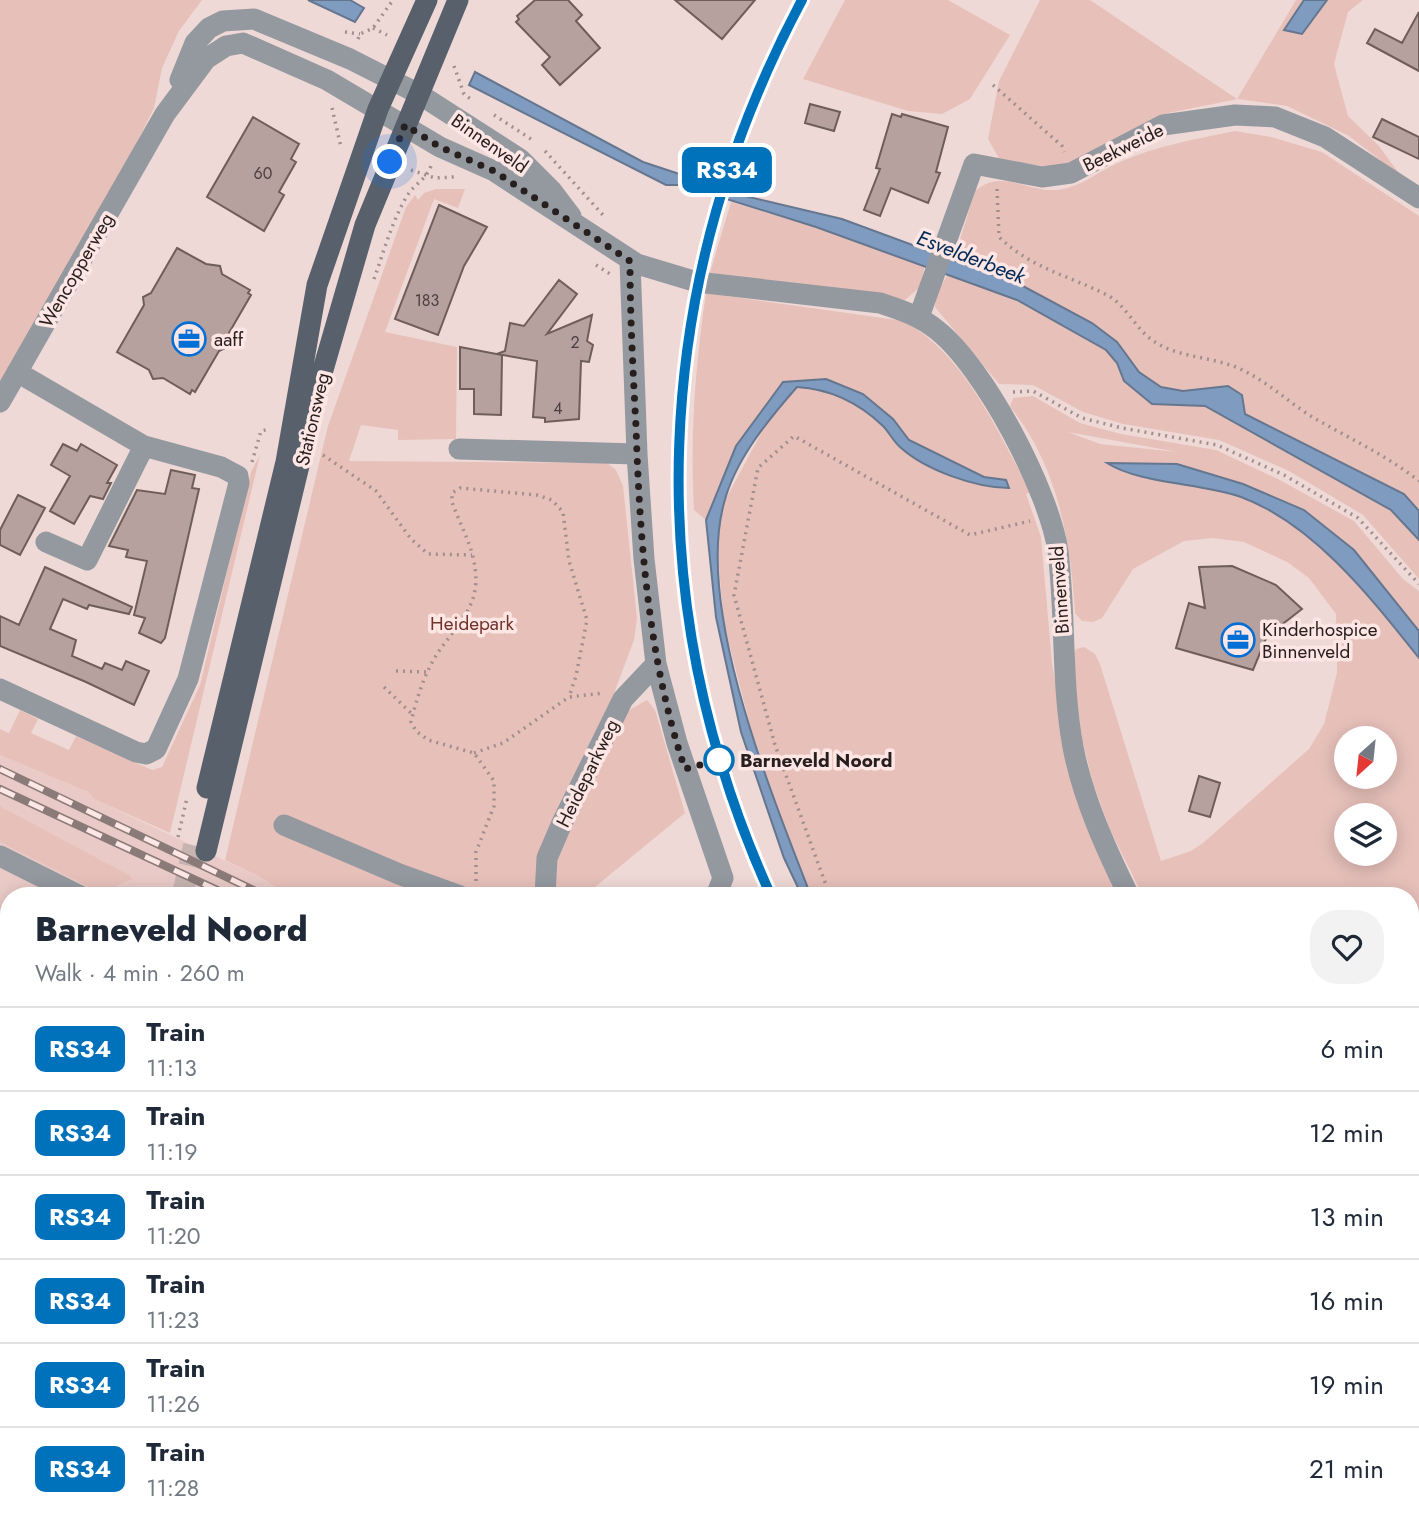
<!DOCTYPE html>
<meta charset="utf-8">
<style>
body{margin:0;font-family:Jost,sans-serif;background:#f2f2f3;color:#1f2937;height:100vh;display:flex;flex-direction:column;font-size:26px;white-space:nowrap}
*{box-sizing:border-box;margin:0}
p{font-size:23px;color:#747a83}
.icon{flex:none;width:38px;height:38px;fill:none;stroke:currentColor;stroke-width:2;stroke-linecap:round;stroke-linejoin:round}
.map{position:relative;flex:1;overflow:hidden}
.drawer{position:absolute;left:0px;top:887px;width:1419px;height:639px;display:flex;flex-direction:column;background:#fff;border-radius:28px 28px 0 0;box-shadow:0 4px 18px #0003}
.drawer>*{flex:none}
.badge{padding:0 14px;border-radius:10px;font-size:24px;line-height:46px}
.needle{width:46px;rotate:207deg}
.controls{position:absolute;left:1334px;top:726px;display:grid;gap:14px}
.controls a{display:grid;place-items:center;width:63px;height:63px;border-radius:50%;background:#fff;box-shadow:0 4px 18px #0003;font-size:35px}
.you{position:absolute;width:35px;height:35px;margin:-18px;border:5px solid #fff;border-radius:50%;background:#1a73e8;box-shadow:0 0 0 10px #1a73e833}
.map>.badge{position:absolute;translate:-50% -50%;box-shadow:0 0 0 4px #fff}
.round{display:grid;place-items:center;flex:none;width:74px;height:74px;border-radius:28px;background:#f2f2f3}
.overview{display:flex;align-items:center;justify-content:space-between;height:119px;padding:0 35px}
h1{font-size:33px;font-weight:800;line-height:52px}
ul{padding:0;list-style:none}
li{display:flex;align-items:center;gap:21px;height:84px;padding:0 35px;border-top:2px solid #e0e1e3}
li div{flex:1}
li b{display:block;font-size:26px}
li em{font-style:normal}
li .badge{min-width:77px;font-weight:700;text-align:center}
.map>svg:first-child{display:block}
.built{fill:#e9cac6}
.green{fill:#e7c0ba;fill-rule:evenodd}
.water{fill:#7f9bbf;stroke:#65768f;stroke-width:2}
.building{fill:#b6a19e;stroke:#6f5d5a;stroke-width:2}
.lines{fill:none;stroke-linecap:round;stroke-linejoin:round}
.major-tunnel{stroke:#c7b4b1;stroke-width:21;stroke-dasharray:21 10;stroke-linecap:butt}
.path{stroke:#a08f8d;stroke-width:3.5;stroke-dasharray:2 5;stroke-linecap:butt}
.minor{stroke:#9499a0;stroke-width:21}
.major{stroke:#57606b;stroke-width:21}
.rail-casing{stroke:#8a7b79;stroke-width:8}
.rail{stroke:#fde6e3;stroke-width:5;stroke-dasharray:16;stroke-linecap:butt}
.line-casing{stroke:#fff;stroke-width:16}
.line{stroke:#0072bc;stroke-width:10}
.walk{stroke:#271f1e;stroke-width:7;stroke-dasharray:0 12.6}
.stop-dot{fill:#fff;stroke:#0072bc;stroke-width:3.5}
.labels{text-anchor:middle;stroke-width:7;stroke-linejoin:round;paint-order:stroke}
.number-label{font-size:16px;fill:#4b403e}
.street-label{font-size:19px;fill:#271f1e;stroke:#fde6e3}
.poi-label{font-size:19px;fill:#271f1e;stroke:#fde6e3;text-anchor:start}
.park-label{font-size:19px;fill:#72322c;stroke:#fde6e3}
.stop-label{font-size:19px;font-weight:bold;fill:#271f1e;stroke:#fde6e3;text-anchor:start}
.water-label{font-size:21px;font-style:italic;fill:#022a57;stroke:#fde6e3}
</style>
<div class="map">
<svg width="1419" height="1525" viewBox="0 0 1419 1525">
<rect width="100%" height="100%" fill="#efd9d6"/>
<!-- built -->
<path class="built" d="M0 755 88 792 94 799 262 878 290 896H9V1517H1159L1173 1525H0V825L132 877 0 806Z
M1411 1470 1419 1475V1525H1372L1357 1517H1410Z"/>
<!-- green -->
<path class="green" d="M0 0H202L179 31 162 68 154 108 136 144 0 384Z
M845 0H948L1010 35 970 99 942 114 908 111 803 79Z
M1040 0H1090L1237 99 1296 0H1363L1348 12 1334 64 1348 116 1379 146 1401 176 1349 136 1287 106 1238 99 1168 113 1082 158 1056 168 1000 160 988 139 999 81Z
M1235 131 1271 137 1322 152 1419 216V511L1404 494 1244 414 1228 386 1183 391 1161 387 1139 372 1117 342 1092 323 1021 285 954 259 975 191C1002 168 1026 192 1056 190 1081 188 1098 171 1120 162 1156 146 1196 139 1235 131Z
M436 189H465L458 208 434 199 385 332 457 347 456 439 398 440V430L361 425 349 461 607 463 616 470 623 486 637 618 634 640 538 896H416L396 886 391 896H290L262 878 225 860 328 426 406 207 415 195 418 200 424 193Z
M731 202 816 227 925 265 920 287 905 300 710 273Z
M948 274C998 293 1062 315 1104 349 1114 357 1119 369 1124 381L1184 406H1205L1393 512 1419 540V579L1363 515 1289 471 1219 440 1123 424 1083 412 1033 385 999 384 935 307 936 295Z
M706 293 904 321C967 357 996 430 1031 492L1026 494 1041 537 1052 663 1066 748 1120 896H811L761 768 724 624 717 543 724 502 764 428 736 447 706 520 694 510C690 436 695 367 706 293Z
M1033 396 1080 423 1121 434 1216 450 1278 479 1354 521 1403 579 1419 591V1206L1410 1197V896H1143L1110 830 1093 783 1082 739 1072 661 1076 649 1084 647 1095 654 1100 664 1161 861 1191 851 1203 843 1309 749 1324 724 1337 673 1336 614 1309 578 1287 562 1244 542 1213 538 1184 541 1133 569 1102 618 1093 622 1082 621 1075 613C1071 541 1057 464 1010 407L1013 398ZM1068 432 1177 452 1100 444ZM1346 738H1384V777H1346ZM1346 816H1384V854H1346Z
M260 455 170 833 94 799 88 792 0 755V729L9 733 20 710 38 719 31 733 69 750 76 736 152 770 162 767 200 685 251 472Z
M647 700 655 710 685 813 584 896H552V869L624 713Z
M0 806 129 875 132 879 118 885 111 896H107L0 842Z
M1410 1227 1419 1236V1475L1410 1470Z
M1159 1517H1357L1372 1525H1173Z"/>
<!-- water -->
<path class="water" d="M308 0H350L364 8 355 22Z
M1304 0H1327L1302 34 1284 30Z
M475 72 643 162 749 197 842 219 1021 285 1092 323 1117 342 1139 372 1161 387 1183 391 1228 386 1242 395 1245 414 1404 494 1419 511V540L1391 510 1205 406 1152 404 1124 381 1117 363 1106 350 1017 300 816 227 682 185H666L469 85Z
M826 379 863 394 893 419 909 440 984 477 1006 480 1009 488C976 488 925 470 900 447 893 441 889 432 883 426 858 402 831 389 797 387 768 420 735 460 724 503 695 609 772 795 811 896H802L784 858 741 732 716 617 706 520 736 446 783 382Z
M1107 463 1177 464 1243 484 1304 510 1354 550 1419 631V658C1372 599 1314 524 1241 497 1201 483 1140 484 1107 463Z"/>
<!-- building -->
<path class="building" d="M535 0H568L582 15 576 21 600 48 560 85 542 65 550 57 516 22 519 19 517 16Z
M675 0H755L722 39Z
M1419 12V71L1367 43 1375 29 1402 43Z
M810 104 840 112 834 131 805 123Z
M892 114 901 117 902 114 948 127 936 172 940 173 928 203 891 188 880 216 864 210 880 169 876 168Z
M253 117 299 144 291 159 296 162 279 192 284 195 264 231 207 197Z
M1382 119 1419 137V159L1373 137Z
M439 205 487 227 464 266 438 335 395 319Z
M177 248 206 264 220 266 222 274 250 290 248 293 251 295 226 338 229 346 219 351 195 392 192 390 190 394 163 378 153 379 149 370 117 352 144 305 143 297 151 293Z
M559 280 577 294 547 334 592 315 587 341 593 345 589 362 581 361 579 419 545 422V418L533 417 537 361 497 354 505 351 510 323 524 326Z
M460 347 502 355 501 415 474 414V389H460Z
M63 444 77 451 81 444 117 465 107 483H111L103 499 90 496 74 524 50 511 70 476 51 465Z
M171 470 195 475 192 488 199 489 165 638 161 643 139 633 145 618 134 615 147 561 126 557 128 550 109 546 137 490 165 494Z
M18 495 45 508 20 555 0 545V530Z
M1232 566 1276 585 1302 609 1267 636 1253 670 1176 648 1189 603 1205 608 1199 567Z
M45 567 132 607 129 614 89 605 87 609 63 599 50 629 76 640 72 656 102 669 105 663 122 670 126 661 149 671 134 705 86 682 0 646V616L19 625Z
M1199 776 1220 783 1210 817 1189 811Z"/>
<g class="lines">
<!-- major-tunnel -->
<path class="major-tunnel" d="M182 896 194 844"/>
<!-- path -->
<path class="path" d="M373 28 387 35
M345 32 360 34
M358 39 360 34 373 28 393 0
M454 66 464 94 473 101
M993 85 1062 146 1064 152
M332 108 341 147
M494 115 531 139
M545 151 603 215
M411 170 435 178 454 177
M997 189 999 237C1032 269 1068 275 1107 295 1125 304 1135 328 1152 340 1177 358 1210 356 1238 368 1265 380 1285 399 1309 415 1346 437 1385 454 1419 481
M596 265 610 274
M374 279C384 251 392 221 407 196 414 184 426 180 431 166
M1013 392 1033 391 1082 418 1122 428 1217 445 1284 475 1358 518 1419 584
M323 455 376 491 411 539 428 554 472 555
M252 462 261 431 269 429
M396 671 428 672
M384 687 413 715
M474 753 503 743 569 697 604 693
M178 837 187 798
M476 881V852L494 806V781L474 753 428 740 416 731 411 722C417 697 426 668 442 647 466 614 484 599 472 553 467 536 458 519 452 502V493L460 488 537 495 552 500 563 512 569 561 587 620 576 676 569 697
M116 896 127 890 146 896
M830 896 775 745 734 595 758 468 794 436 970 535 1030 521
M1350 1517 1365 1525
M98 1525 99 1517"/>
<!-- minor -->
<path class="minor" d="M180 80 195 43 209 28 223 21 254 19 350 59 419 94 520 159 552 191 571 216
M630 261 637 454 644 559 656 664 677 743 723 878 716 896
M919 317 974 164 1042 177 1071 173 1163 125 1235 115 1275 117 1325 137 1419 198
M17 372 144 446
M0 402 165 114 206 59 226 46 243 43 327 80 440 147 494 171 637 264 697 282 880 303C901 310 920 316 937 330 985 368 1049 491 1058 551 1066 616 1061 682 1073 747 1083 799 1106 849 1129 896
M459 449 637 454
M0 689 136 752 146 754 156 749 188 679 239 483 238 476 221 467 144 446 87 560 46 542
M284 825 399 874 460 896
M0 856 80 896
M545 896 547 858 562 823 623 699 656 664
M0 1166 9 1170
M1410 1217 1419 1225
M0 1312 9 1316
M0 1478 9 1439
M63 1525 67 1517
M408 1525 410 1517
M720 1525 722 1517
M1000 1525 1001 1517"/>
<!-- major -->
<path class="major" d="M207 788 286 462 317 285 378 109 427 0
M206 851 318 387 365 225 458 0
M32 1525 34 1517
M49 1525 50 1517"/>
<defs>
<path id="rail" d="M0 769 266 896
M0 789 230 896
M771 896C636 603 650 284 802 0
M1410 1481 1419 1486
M1410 1498 1419 1502
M1410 1515 1419 1520"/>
</defs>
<!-- rail casing -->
<use href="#rail" class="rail-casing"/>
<!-- rail -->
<use href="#rail" class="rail"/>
</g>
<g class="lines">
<defs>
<path id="line" d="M771 896C637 601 650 285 802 0"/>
</defs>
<!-- line casing -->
<use href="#line" class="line-casing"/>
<!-- line -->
<use href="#line" class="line"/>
<!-- walk -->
<path class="walk" d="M390 162 405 125 440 147 494 171 630 261C630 316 633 371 636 427 640 542 648 659 685 769L719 760"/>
</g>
<!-- icons -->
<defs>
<symbol id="office-ring" viewBox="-11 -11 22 22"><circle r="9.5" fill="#fde6e3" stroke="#016fd6" stroke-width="1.5"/><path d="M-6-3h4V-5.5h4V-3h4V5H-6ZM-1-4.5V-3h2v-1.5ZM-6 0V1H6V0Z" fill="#016fd6"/></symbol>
</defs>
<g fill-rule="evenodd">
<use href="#office-ring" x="170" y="320" width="38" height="38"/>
<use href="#office-ring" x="1219" y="621" width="38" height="38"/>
</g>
<!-- markers -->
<circle class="stop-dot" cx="719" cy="760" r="14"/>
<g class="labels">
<!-- number labels -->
<g class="number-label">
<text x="263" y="179">60</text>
<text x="427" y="306">183</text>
<text x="575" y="348">2</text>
<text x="558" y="414">4</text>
</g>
<!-- street labels -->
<g class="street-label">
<text transform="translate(490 143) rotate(35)" y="7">Binnenveld</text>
<text transform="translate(1123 147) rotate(-26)" y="7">Beekweide</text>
<text transform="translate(76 270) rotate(-60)" y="7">Wencopperweg</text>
<text transform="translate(312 419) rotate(-77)" y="7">Stationsweg</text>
<text transform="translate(1059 590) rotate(-94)" y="7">Binnenveld</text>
<text transform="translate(587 773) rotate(-64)" y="7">Heideparkweg</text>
</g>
<!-- poi labels -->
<g class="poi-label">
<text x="214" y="346">aaff</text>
<text x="1262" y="636">Kinderhospice<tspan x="1262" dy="22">Binnenveld</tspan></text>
</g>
<!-- park labels -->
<g class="park-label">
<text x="472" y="630">Heidepark</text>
</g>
<!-- stop labels -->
<g class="stop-label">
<text x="740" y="767">Barneveld Noord</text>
</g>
<!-- water labels -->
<g class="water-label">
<text transform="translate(971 257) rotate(21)" y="7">Esvelderbeek</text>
</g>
</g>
</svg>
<div class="controls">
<a><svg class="needle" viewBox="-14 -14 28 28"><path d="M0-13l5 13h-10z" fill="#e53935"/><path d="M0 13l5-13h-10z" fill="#747a83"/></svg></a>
<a><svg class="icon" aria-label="layers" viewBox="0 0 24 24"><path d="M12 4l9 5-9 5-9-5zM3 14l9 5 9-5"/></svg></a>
</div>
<div class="you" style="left:390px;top:162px"></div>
<b class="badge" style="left:727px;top:170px;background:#0072bc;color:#fff">RS34</b>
<section class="drawer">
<div class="overview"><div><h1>Barneveld Noord</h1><p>Walk · 4 min · 260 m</p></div><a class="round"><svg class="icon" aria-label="heart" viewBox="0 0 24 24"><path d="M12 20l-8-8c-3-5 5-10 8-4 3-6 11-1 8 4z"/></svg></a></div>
<ul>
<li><span class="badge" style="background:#0072bc;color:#fff">RS34</span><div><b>Train</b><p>11:13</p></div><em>6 min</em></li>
<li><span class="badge" style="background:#0072bc;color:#fff">RS34</span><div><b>Train</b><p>11:19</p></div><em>12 min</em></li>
<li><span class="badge" style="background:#0072bc;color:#fff">RS34</span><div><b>Train</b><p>11:20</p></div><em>13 min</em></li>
<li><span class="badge" style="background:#0072bc;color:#fff">RS34</span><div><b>Train</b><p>11:23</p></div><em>16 min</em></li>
<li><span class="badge" style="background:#0072bc;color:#fff">RS34</span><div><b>Train</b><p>11:26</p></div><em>19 min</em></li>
<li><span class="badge" style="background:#0072bc;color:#fff">RS34</span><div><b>Train</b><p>11:28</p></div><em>21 min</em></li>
</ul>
</section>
</div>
